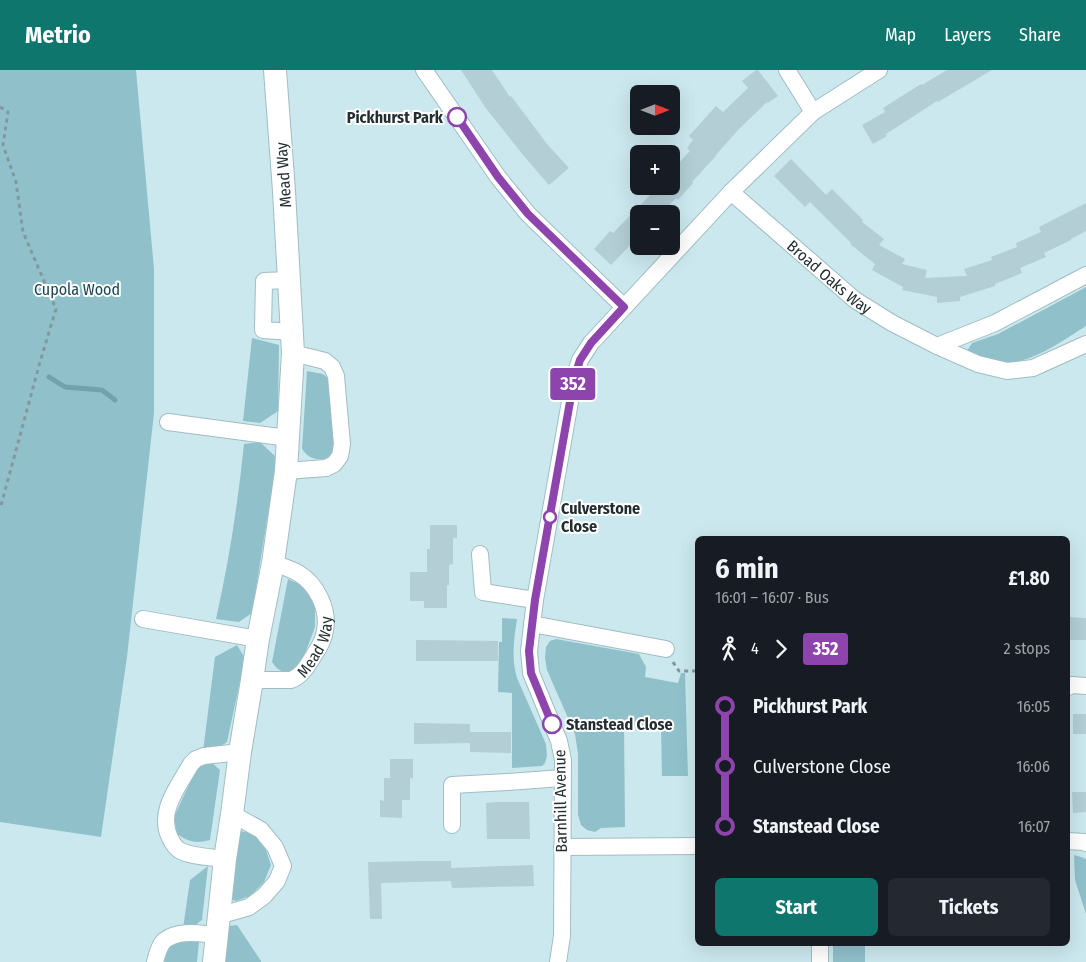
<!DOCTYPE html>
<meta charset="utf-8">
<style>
body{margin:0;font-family:"Fira Sans Condensed",sans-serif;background:#242831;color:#f1f3f6;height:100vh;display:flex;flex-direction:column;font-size:19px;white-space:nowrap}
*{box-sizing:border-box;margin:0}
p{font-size:16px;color:#9ea1a6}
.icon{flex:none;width:28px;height:28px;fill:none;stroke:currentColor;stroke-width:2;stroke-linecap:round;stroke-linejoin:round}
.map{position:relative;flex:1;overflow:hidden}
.drawer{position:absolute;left:695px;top:466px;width:375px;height:410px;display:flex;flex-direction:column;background:#171b24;border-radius:8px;box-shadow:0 5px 20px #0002}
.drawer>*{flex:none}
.badge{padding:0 10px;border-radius:4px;font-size:18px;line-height:32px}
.needle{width:32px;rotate:90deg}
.controls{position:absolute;left:630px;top:15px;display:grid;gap:10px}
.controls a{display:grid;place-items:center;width:50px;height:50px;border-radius:8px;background:#171b24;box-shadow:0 5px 20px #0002;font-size:25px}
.map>.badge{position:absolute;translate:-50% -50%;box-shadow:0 0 0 2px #fff}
.legs{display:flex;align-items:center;gap:8px;height:55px;padding:0 20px;font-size:16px}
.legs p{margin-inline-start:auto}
.overview{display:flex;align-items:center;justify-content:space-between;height:85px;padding:0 20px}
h1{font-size:28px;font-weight:700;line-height:38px}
.cta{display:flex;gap:10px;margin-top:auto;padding:10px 20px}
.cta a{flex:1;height:58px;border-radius:8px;background:#0f766e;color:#fff;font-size:20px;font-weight:700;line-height:58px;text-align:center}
.cta a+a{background:#242831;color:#f1f3f6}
ul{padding:0 20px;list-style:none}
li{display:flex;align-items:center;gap:18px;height:60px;font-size:19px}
li i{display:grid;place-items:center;width:8px;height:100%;margin:0 6px;background:currentColor}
li i::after{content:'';width:12px;height:12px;margin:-6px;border:4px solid;border-radius:50%;background:#171b24}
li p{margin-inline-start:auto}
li:first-child i{background:linear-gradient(#0000 50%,currentColor 0)}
li:last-child i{background:linear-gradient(currentColor 50%,#0000 0)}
header{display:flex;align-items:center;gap:30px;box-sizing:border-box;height:70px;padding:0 25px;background:#0f766e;color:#fff}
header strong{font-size:24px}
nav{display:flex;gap:28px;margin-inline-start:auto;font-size:18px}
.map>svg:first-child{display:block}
.green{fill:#90c1cb}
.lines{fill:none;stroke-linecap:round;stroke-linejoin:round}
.stream{stroke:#71a3ae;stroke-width:5}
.building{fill:#b3ced5}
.street-casing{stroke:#a1bdc3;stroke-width:18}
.secondary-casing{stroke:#a1bdc3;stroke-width:24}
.path{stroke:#83989d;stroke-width:3;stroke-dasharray:4 4;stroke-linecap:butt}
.street{stroke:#fff;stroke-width:16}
.secondary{stroke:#fff;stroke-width:22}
.line-1-casing{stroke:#fff;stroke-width:11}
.line-1{stroke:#8e44ad;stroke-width:8}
.stop-1-dot{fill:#fff;stroke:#8e44ad;stroke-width:2.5}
.labels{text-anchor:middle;stroke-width:4;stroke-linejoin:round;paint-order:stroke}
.stop-label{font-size:16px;font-weight:bold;fill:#232e31;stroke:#fff;text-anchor:start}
.street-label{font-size:16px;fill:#232e31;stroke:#fff}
.park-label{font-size:16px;fill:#194650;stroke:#fff}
</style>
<header>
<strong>Metrio</strong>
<nav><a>Map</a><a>Layers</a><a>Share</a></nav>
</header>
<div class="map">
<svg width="1086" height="892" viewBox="0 0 1086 892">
<rect width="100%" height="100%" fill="#cbe8ee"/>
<!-- green -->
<path class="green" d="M0 0H136L154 199V343L127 587 101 767 0 752Z
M1086 217V256C1065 269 1030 295 1005 292 992 291 979 285 967 281L972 273 998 264Z
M252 268 279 275 278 341 260 353 243 351Z
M307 301 323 304 330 310 336 379 331 389C316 389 311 391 302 379Z
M260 372 277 388 252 543 239 552 216 549C229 491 238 433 244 374Z
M288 509 304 516 315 535V557L305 584 295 600C283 603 279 602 272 592Z
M502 548 517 549C514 570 511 587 517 608L546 674 547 686 545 693 542 696 512 698V623L498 622 499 572H502Z
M556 569 639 584 646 597 645 607 678 613 681 603H685L688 706H662L661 656 624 655 625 757 601 758 595 762 587 760 581 755 578 745V684L575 664 547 600 545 588 546 577 550 571Z
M237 575 245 588 227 672 202 689 215 587Z
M211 692 220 700 210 770C196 774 189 772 177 764L174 747 199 693Z
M239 761 253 763 265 777 271 795 264 812 250 826 236 831 227 828Z
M1074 785 1081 787 1086 789V844L1075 810Z
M208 796 202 850 182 865 190 810Z
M237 855 261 891V892H223L229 856Z
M180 870 199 872 197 892H164L167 882 172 872Z
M833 874H865V892H833Z"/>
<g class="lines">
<!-- stream -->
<path class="stream" d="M49 307 65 317 102 320 115 330"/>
</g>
<!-- building -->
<path class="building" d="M461 0H492L510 27 511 26 547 74 569 98 549 115 523 85 485 37Z
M756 0H758L778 26 768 33 767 32 739 59 715 86H716L692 112 693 113 678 130 676 128 661 144H639V166L611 195 594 179 610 161 613 163 659 116H671V101L690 81 687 78 693 70 689 66 716 36 723 42 748 18 742 11Z
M947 0H992L938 32 937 31 886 64 887 66 873 74 862 55 885 42 883 38 921 14 922 15Z
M791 89 826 125 832 119 863 150 862 152 884 169 879 175 905 189 902 194 927 200 925 208 967 206 964 199 992 190 991 187 1017 177 1016 173 1041 162 1039 157 1086 133V161L1071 169V170L1044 183 1046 187 1020 198 1022 203 995 214V216L960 227V231L937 233V227L902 220 903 217 872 200 875 194 850 174 851 173 810 132 805 137 774 106Z
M430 455H457V468H453V494L449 495V515H447V538H424V531H410V502H427V479H430Z
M1068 547 1086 548V570H1068Z
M416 570 498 571V591H416Z
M1073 644H1086V664H1073Z
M414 653 470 654V662H511V683L470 682V673L414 674Z
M390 689H413V708H410V730H402V748L380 747V730L384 731V708H390Z
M1072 722H1086V742L1073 743Z
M499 732H529L530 769H487L486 733Z
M420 791H451V798L533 795 534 816 452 818 451 811 381 813 382 849H370L368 792Z"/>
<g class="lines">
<defs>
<g id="street">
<path d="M424 0 498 107 528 144 624 237"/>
<path d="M787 0 813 42"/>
<path id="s1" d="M731 122 855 230 892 253 937 276 978 294 1007 301 1033 298 1086 274"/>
<path d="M289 210 264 211 263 260 292 262"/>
<path d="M937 276 995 253 1086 205"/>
<path d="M168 352 288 368"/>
<path d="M286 401 326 398 334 394 340 386 342 374 336 306 332 297 325 291 293 283"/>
<path d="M480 484 483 522 535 530"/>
<path d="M143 549 258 569"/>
<path d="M532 554 666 579"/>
<path id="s2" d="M252 610H291C302 606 308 595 314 585 319 578 324 569 325 560 329 540 317 514 298 503 291 499 281 496 273 493"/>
<path d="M1068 617 1072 615 1086 616"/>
<path d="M452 755V715L507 712 562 708"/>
<path d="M1068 771 1084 772 1086 773"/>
<path d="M562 777 698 776"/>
<path d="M225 789C212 787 191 787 179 780 176 778 172 772 170 768 157 742 178 717 191 694L196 689 204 686 240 682"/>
<path d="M218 846 249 837 264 826 277 811 283 796 275 777 261 760 232 744"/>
<path d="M820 874V892"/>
<path d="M155 892C157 885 159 875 165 870 179 859 201 864 217 865"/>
<path d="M558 892 562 866 563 690 559 671 531 603 529 581 535 530 574 309 580 290 591 273 731 122 813 42 879 0"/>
</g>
<path id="secondary" d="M214 892 225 789 232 744 240 682 252 610 258 569 273 493 286 401 293 283 284 121 275 0"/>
</defs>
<!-- street casing -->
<use href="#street" class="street-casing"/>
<!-- secondary casing -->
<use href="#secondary" class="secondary-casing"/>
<!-- path -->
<path class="path" d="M0 37 8 42 3 75 16 112 23 162 56 239 40 292 0 439
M673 592 679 601H698"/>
<!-- street -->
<use href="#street" class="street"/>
<!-- secondary -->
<use href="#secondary" class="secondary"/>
</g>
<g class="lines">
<defs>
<path id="line-1" d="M457 47 498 107 528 144 624 237 591 273 580 290 574 309 535 530 529 581 531 603 552 654"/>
</defs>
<!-- line-1 casing -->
<use href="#line-1" class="line-1-casing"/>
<!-- line-1 -->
<use href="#line-1" class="line-1"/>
</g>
<!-- markers -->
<g class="stop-1-dot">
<circle cx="457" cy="47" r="9"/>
<circle cx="550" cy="447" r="6"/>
<circle cx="552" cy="654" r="9"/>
</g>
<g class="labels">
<!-- stop labels -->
<g class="stop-label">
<text x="443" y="53" text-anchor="end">Pickhurst Park</text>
<text x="561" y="444">Culverstone<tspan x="561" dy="18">Close</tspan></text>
<text x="566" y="660">Stanstead Close</text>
</g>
<!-- street labels -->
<g class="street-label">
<text transform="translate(283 105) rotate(-94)" y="6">Mead Way</text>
<text dy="6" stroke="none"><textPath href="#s1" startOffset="130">Broad Oaks Way</textPath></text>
<text dy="6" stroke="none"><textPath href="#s2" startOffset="82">Mead Way</textPath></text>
<text transform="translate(560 731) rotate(-91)" y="6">Barnhill Avenue</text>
</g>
<!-- park labels -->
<g class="park-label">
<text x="77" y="225">Cupola Wood</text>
</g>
</g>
</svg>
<div class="controls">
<a><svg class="needle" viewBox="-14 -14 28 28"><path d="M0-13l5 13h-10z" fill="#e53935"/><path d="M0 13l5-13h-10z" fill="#9ea1a6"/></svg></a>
<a>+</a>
<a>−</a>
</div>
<b class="badge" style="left:573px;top:314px;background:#8e44ad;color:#fff">352</b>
<section class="drawer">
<div class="overview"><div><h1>6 min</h1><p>16:01 – 16:07 · Bus</p></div><b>£1.80</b></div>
<div class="legs"><svg class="icon" aria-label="walk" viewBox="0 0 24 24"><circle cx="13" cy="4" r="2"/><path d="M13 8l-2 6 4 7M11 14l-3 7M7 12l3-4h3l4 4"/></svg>4<svg class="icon" aria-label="forward" viewBox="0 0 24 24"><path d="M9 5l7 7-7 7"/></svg><b class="badge" style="background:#8e44ad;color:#fff">352</b><p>2 stops</p></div>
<ul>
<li><i style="color:#8e44ad"></i><b>Pickhurst Park</b><p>16:05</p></li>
<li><i style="color:#8e44ad"></i><span>Culverstone Close</span><p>16:06</p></li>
<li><i style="color:#8e44ad"></i><b>Stanstead Close</b><p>16:07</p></li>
</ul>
<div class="cta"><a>Start</a><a>Tickets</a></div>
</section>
</div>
